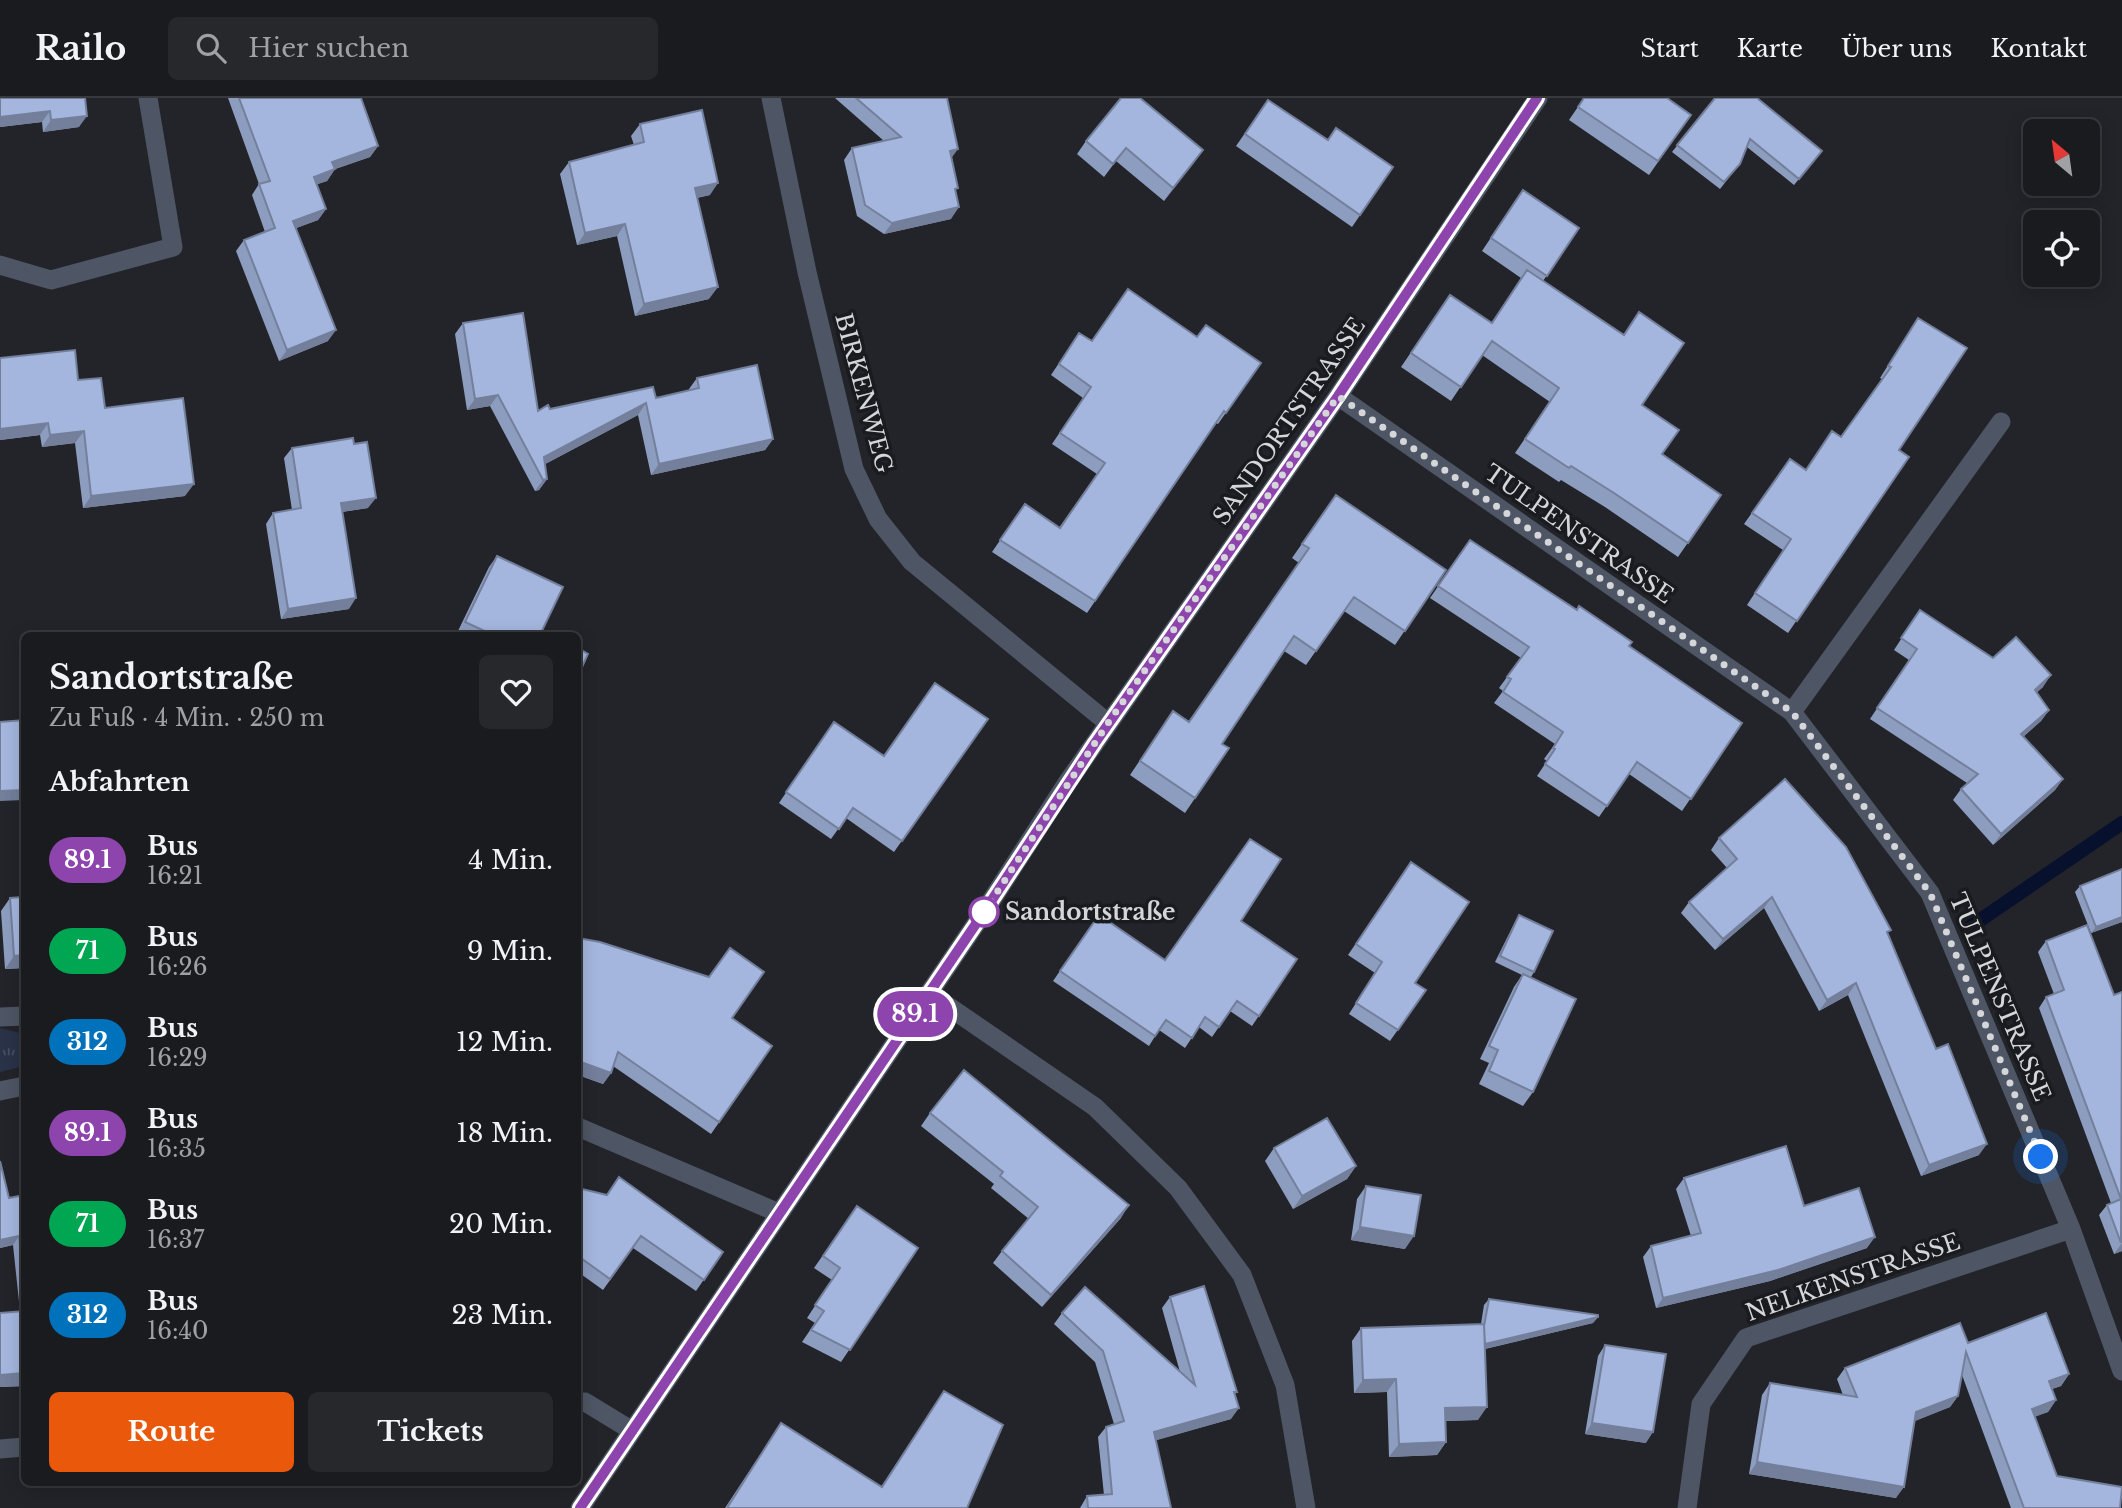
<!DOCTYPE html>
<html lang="de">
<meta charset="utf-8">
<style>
body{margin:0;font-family:"Libre Baskerville",serif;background:#27282c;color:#f1f3f6;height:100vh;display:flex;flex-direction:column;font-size:26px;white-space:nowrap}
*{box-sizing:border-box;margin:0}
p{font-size:23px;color:#9fa1a4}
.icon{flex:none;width:38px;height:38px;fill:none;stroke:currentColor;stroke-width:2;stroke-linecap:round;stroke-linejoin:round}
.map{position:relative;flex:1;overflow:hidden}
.side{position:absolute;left:21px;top:534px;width:560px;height:854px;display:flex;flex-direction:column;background:#1a1b1f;border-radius:10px;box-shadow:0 4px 18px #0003,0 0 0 2px #38393d}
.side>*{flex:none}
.badge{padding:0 14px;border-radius:23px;font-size:24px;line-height:46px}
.needle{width:46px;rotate:331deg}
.buttons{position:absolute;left:2023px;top:21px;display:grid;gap:14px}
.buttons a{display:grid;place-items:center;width:77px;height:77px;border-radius:10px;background:#1a1b1f;box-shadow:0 4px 18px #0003,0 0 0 2px #38393d;font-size:35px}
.you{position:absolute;width:35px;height:35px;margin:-18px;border:5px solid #fff;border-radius:50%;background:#1a73e8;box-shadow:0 0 0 10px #1a73e833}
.map>.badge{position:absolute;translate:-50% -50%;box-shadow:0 0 0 4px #fff}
h2{padding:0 28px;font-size:26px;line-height:63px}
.round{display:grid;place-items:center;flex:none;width:74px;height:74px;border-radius:10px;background:#27282c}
.headline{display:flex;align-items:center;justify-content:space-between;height:119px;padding:0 28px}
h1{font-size:33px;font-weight:700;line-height:52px}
.button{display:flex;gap:14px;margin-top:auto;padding:14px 28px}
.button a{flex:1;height:80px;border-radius:10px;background:#ea580c;color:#fff;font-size:28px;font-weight:700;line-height:80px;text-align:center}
.button a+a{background:#27282c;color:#f1f3f6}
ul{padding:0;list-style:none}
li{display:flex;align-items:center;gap:21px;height:91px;padding:0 28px}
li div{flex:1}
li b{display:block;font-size:26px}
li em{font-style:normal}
li .badge{min-width:77px;font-weight:700;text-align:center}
header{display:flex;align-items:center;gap:42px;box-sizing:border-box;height:98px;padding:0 35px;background:#1a1b1f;border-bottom:2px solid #38393d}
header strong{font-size:33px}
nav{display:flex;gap:38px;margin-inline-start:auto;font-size:24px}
.search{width:490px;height:63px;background:#27282c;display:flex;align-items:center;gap:18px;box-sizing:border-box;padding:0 24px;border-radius:10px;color:#9fa1a4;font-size:26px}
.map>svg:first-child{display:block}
.grass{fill:url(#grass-tufts)}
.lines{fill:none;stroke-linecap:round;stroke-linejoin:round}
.stream{stroke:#07112e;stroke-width:14}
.service{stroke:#4e5564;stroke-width:19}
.minor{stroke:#4e5564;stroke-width:19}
.wall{fill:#8d9dbf}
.shaded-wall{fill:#737f9b}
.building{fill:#a4b6de;stroke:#737f9b;stroke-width:2}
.line-casing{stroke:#fff;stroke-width:16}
.line{stroke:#8e44ad;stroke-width:10}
.walk{stroke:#d4d6d9;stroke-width:7;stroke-dasharray:0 12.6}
.stop-dot{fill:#fff;stroke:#8e44ad;stroke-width:3.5}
.labels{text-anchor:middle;stroke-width:7;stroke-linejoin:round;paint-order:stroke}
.street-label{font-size:23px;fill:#d4d6d9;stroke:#191b1f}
.stop-label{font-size:23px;font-weight:bold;fill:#d4d6d9;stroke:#191b1f;text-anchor:start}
</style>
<header>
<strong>Railo</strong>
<div class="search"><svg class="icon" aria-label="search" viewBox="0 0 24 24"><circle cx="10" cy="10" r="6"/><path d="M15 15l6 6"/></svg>Hier suchen</div>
<nav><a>Start</a><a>Karte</a><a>Über uns</a><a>Kontakt</a></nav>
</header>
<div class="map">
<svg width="2122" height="1410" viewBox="0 0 2122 1410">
<defs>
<pattern id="grass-tufts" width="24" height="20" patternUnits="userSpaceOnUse" patternTransform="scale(1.75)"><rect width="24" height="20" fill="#293247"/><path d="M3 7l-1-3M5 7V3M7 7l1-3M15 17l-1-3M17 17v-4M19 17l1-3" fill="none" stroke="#474f61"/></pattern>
</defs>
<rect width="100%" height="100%" fill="#222429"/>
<!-- grass -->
<path class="grass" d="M0 930 24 936V968L0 974Z"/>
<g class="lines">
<!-- stream -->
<path class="stream" d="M1967 831 2122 725"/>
<!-- service -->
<path class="service" d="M0 993 24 988"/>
<!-- minor -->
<path class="minor" d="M771 0 807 174 854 371 878 421 912 464 1108 625
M0 167 51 182 173 149 148 0
M1338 298 1792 614 1930 795 2071 1131 2122 1273
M1792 614 2001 324
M929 895 1095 1009 1178 1090 1242 1177 1285 1287 1306 1410
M0 919 24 918
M578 1029 779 1115
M578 1305 585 1304 631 1332
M0 1351 24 1349
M580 1410 984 814 1067 685 1338 298 1538 0
M1687 1410 1701 1306 1746 1240 2071 1131"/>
</g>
<!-- wall -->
<path class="wall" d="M0 0H85L79 29 43 34 42 24 0 29Z
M228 0H361L378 48 370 59 335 71 327 83 317 86 326 111 318 122 296 130 328 243 279 263 236 153 244 142 265 134 252 97 259 86Z
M835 0H947L952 60 956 93 951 121 884 136 857 118 844 62 852 50 884 43Z
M1584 0 1691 17 1649 77 1569 22Z
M1715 0 1822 53 1794 87 1747 49 1735 72 1720 91 1672 54Z
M1268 2 1328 42 1393 69 1352 129 1236 48Z
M640 26 710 97 697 100 709 201 635 218 617 138 577 147 560 76 569 64 634 47 631 38Z
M1086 43 1203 52 1164 103 1116 63 1104 79 1077 56Z
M1514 105 1579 130 1543 183 1642 307 1662 356 1721 397 1678 459 1605 409 1561 382 1559 384 1515 355 1550 304 1482 257 1451 303 1401 269 1450 197 1492 225 1521 180 1482 153Z
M1918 220 1899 352 1909 359 1788 535 1747 507 1783 452 1744 426 1790 361 1806 372 1841 339 1882 281 1880 280Z
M463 225 538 313 656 300 690 293 689 291 697 280 773 341 765 352 651 377 638 317 545 366 547 381 539 392 535 393 490 308 467 312 455 236Z
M1079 235 1091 243 1197 239 1261 265 1218 326 1216 325 1087 515 992 454 1025 406 1059 430 1097 376 1052 346 1083 300 1051 277Z
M0 260 78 282 105 310 185 398 83 410 75 345 42 349 40 337 0 342Z
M292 350 368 410 342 414 349 511 281 521 266 426 273 415 292 412 284 360Z
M1336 397 1446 472 1395 547 1344 513 1306 567 1284 553 1222 646 1229 650 1185 715 1130 677 1173 613 1189 623 1299 465 1292 460Z
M1470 442 1742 625 1682 713 1629 676 1599 719 1537 678 1547 663 1544 661 1555 646 1494 605 1503 593 1499 590 1521 560 1430 500Z
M497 458 540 537H461L457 535 489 469Z
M1920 512 1993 560 2043 589 2036 595 2049 612 2041 623 2023 639 2063 681 2055 692 1993 747 1953 702 1961 691 1967 685 1870 621 1909 562 1894 552Z
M988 621 894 754 846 720 831 741 779 705 834 624 884 658Z
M1719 740 1888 836 1979 1057 1921 1078 1848 897 1819 913 1764 810 1715 852 1681 815 1689 804 1727 770 1711 752Z
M1411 764 1415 885 1426 892 1390 943 1349 916 1375 875 1348 857Z
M2122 771V824L2091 835 2075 794 2080 788Z
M24 799V870L5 871 1 813 10 800Z
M1099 817 1165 862 1241 823 1297 861 1252 928 1230 913 1212 939 1199 929 1185 950 1159 932 1149 948 1053 883Z
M1519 817 1534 874 1531 879 1533 994 1523 1008 1479 986 1489 965 1480 961 1514 889 1522 877 1495 864 1515 824Z
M578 840 732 920 772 948 711 1036 613 968 611 975 603 986 578 977Z
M2046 843 2114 897 2122 894V1153L2114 1156 2099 1117 2107 1107 2111 1105 2039 910 2046 899 2054 896 2038 854Z
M930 1015 1121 1120 1042 1209 993 1165 1002 1153 1029 1121 991 1090 994 1086 921 1028Z
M1274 1050 1356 1068 1347 1081 1293 1111 1265 1063Z
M0 1063 9 1100 24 1097V1288L0 1289 20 1213 13 1147 0 1150Z
M1684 1080 1804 1108 1867 1150 1770 1183 1656 1210 1643 1159 1651 1148 1691 1138 1676 1091Z
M1366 1088 1405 1151 1351 1142 1357 1101Z
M578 1090 723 1154 696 1193 633 1150 603 1192 578 1174Z
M857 1108 918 1150 841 1264 802 1244 815 1225 807 1220 832 1182 814 1170Z
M1170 1199 1237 1294 1235 1296 1231 1321 1156 1342 1171 1410H1080L1087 1398 1104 1397 1098 1339 1106 1329 1114 1326 1095 1264 1054 1226 1062 1215 1180 1274 1162 1210Z
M1489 1201 1598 1219 1593 1225 1485 1251 1478 1322 1446 1323V1344L1437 1357 1389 1359 1387 1294 1354 1295 1352 1243 1361 1230 1481 1226 1484 1207Z
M1968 1245 2069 1276 2061 1288 2052 1291 2056 1302 2048 1314 2035 1318 2057 1378 2120 1410H2011L1962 1277 1958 1298 1950 1309 1914 1323 1896 1400 1749 1376 1762 1297 1770 1285 1843 1297 1837 1281 1845 1270Z
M1605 1247 1646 1345 1585 1336 1598 1258Z
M944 1293 967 1410H725L781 1325 881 1389Z"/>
<!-- shaded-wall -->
<path class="shaded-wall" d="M50 13 42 24 0 29V19Z
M87 18 79 29 43 34 51 22Z
M378 48 370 59 324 75 332 64Z
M958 51 950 62V53Z
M1203 52 1194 65 1164 103 1173 90Z
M335 71 327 83 307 90 314 79Z
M718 85 710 97 686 102 695 90Z
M959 109 951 121 884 136 892 125Z
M326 111 318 122 286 134 293 123Z
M625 126 617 138 577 147 585 135Z
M718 189 709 201 635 218 644 206Z
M336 232 328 243 279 263 287 252Z
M498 297 490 308 467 312 475 301Z
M646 305 638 317 536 371 544 359Z
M48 325 40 337 0 342V331Z
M84 333 75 345 42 349 50 337Z
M773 341 765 352 651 377 659 366Z
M547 381 539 392 535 393 543 382Z
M194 386 185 398 83 410 91 398Z
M376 400 368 410 334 415 341 405Z
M356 500 349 511 281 521 288 511Z
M2051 577 2043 589 2027 603 2035 592Z
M2049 612 2041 623 2013 647 2021 636Z
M2063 681 2055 692 1993 747 2001 736Z
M24 692V702L0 703V693Z
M1772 799 1764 810 1715 852 1723 841Z
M2122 819V824L2091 835 2096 829Z
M24 857V870L5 871 14 858Z
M1856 885 1848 897 1819 913 1827 902Z
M578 963 611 975 603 986 578 977Z
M1987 1046 1979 1057 1921 1078 1929 1067Z
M1356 1068 1347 1081 1293 1111 1302 1098Z
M1129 1107 1121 1120 1042 1209 1051 1197Z
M1360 1129 1414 1138 1405 1151 1351 1142Z
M19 1138 13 1147 0 1150V1142Z
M1875 1139 1867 1150 1770 1183 1656 1210 1663 1200Z
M2122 1145V1153L2114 1156Z
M1598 1219 1593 1225 1476 1253 1481 1247Z
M24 1275V1288L0 1289V1277Z
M2069 1276 2061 1288 2040 1295 2049 1283Z
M1396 1281 1387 1294 1354 1295 1363 1282Z
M1958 1298 1950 1309 1908 1326 1916 1314Z
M2056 1302 2048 1314 2024 1323 2032 1311Z
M1487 1309 1478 1322 1436 1323 1445 1310Z
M1239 1310 1231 1321 1147 1345 1154 1334Z
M1592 1325 1653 1334 1646 1345 1585 1336Z
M1446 1344 1437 1357 1389 1359 1399 1346Z
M1757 1364 1904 1389 1896 1400 1749 1376Z"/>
<!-- building -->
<path class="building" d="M0 0H85L87 18 51 22 50 13 0 19Z
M239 0H361L378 48 332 64 335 71 314 79 326 111 293 123 336 232 287 252 244 142 275 130 259 86 270 83Z
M856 0H947L958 51 950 53 958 90 955 91 959 109 892 125 865 107 852 50 901 39Z
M1121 0H1140L1203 52 1173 90 1126 50 1113 66 1086 43Z
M1584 0H1667L1691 17 1658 63 1578 9Z
M1715 0H1757L1822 53 1799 81 1750 41 1740 66 1724 84 1677 47Z
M1268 2 1328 42 1336 30 1393 69 1360 117 1245 36Z
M702 12 718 85 695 90 718 189 644 206 625 126 585 135 569 64 644 44 640 26Z
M1523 92 1579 130 1547 178 1491 140Z
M1527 172 1624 237 1639 214 1684 245 1642 307 1679 332 1662 356 1721 397 1688 445 1614 395 1571 368 1569 370 1525 341 1559 290 1492 243 1461 289 1411 255 1450 197 1492 225Z
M1128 191 1197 239 1206 227 1261 265 1226 315 1224 313 1095 503 1000 442 1025 406 1060 430 1105 365 1060 335 1091 289 1059 266 1079 235 1092 243Z
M523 215 538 313 548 307 550 311 653 289 656 300 699 290 697 280 757 267 773 341 659 366 646 305 544 359 547 381 543 382 498 297 475 301 463 225Z
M1918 220 1967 250 1899 352 1909 359 1797 523 1755 495 1791 441 1752 415 1790 361 1806 372 1832 333 1841 339 1891 269 1888 268Z
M75 252 78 282 101 280 105 310 183 300 194 386 91 398 84 333 50 337 48 325 0 331V260Z
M353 340 354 346 367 344 376 400 341 405 356 500 288 511 273 415 301 410 292 350Z
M1336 397 1446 472 1405 533 1354 499 1316 553 1294 538 1222 646 1229 650 1195 700 1140 663 1173 613 1189 624 1309 450 1302 446Z
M1470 442 1577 512 1579 508 1632 544 1629 548 1742 625 1691 701 1637 664 1607 708 1545 666 1555 651 1553 650 1563 634 1503 594 1511 581 1507 579 1529 549 1438 488Z
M497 458 563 489 540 537H493L465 524Z
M1920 512 1993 560 2016 539 2051 577 2035 592 2049 612 2021 636 2063 681 2001 736 1961 691 1978 676 1877 610 1917 551 1901 540Z
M578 550 588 556 578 578Z
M935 585 988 621 902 743 853 710 839 731 786 694 834 624 884 658Z
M24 622V692L0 693V624Z
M1785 681 1846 749 1891 832 1887 834 1936 951 1948 946 1987 1046 1929 1067 1856 885 1827 902 1772 799 1723 841 1689 804 1737 761 1719 740Z
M1250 741 1281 761 1241 823 1297 861 1259 918 1237 903 1219 929 1205 919 1192 940 1166 922 1155 938 1060 873 1099 817 1165 862Z
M1411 764 1469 804 1415 885 1426 892 1398 932 1356 905 1382 864 1356 846Z
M2122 771V819L2096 829 2080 788Z
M24 799V857L14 858 10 800Z
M1519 817 1553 833 1534 874 1500 858Z
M2087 827 2114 897 2122 894 2121 1145 2107 1107 2121 1101 2046 899 2064 892 2046 843Z
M578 840 600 844 709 879 730 850 764 874 732 920 772 948 719 1024 618 954 611 975 578 963Z
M1523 876 1576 901 1533 994 1489 973 1498 952 1489 948Z
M964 972 1129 1107 1051 1197 1002 1153 1038 1109 1000 1078 1003 1074 930 1015Z
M1327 1020 1356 1068 1302 1098 1274 1050Z
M1786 1048 1804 1108 1859 1090 1875 1139 1778 1172 1663 1200 1651 1148 1701 1135 1684 1080Z
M0 1063 9 1100 24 1097V1185L19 1138 0 1142Z
M619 1079 723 1154 704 1182 641 1138 610 1181 578 1158V1090L607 1097Z
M1366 1088 1421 1097 1414 1138 1360 1129Z
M857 1108 918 1150 850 1252 811 1232 824 1213 815 1207 840 1170 823 1158Z
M1204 1188 1237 1294H1234L1239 1310 1154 1334 1171 1410H1088L1087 1398 1112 1396 1106 1329 1124 1323 1103 1253 1062 1215 1085 1189 1195 1287 1170 1199Z
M1489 1201 1598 1217V1219L1485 1246 1484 1228Z
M24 1213V1275L0 1277V1215Z
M2046 1215 2069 1276 2049 1283 2056 1302 2032 1311 2057 1378 2122 1389 2120 1410H2024L1966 1254 1958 1298 1916 1314 1904 1389 1757 1364 1770 1285 1857 1299 1845 1270 1960 1225 1968 1245Z
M1484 1226 1487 1309 1445 1310 1446 1344 1399 1346 1396 1281 1363 1282 1361 1230Z
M1605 1247 1666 1256 1653 1334 1592 1325Z
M944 1293 1003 1327 967 1410H727L781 1325 882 1389Z"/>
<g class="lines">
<defs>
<path id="line" d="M580 1410 984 814 1095 645 1338 298 1537 0"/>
</defs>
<!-- line casing -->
<use href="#line" class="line-casing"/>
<!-- line -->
<use href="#line" class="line"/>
<!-- walk -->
<path class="walk" d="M984 814 1108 625 1338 298 1792 614 1930 795 2041 1059"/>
</g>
<!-- markers -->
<circle class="stop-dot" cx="984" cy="814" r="14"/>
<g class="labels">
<!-- street labels -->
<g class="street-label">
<text transform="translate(864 295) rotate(75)" y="8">BIRKENWEG</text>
<text transform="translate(1289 323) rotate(-55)" y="8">SANDORTSTRASSE</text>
<text transform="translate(1579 436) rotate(35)" y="8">TULPENSTRASSE</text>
<text transform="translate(2000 899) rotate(67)" y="8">TULPENSTRASSE</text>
<text transform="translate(1853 1179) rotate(-19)" y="8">NELKENSTRASSE</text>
</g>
<!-- stop labels -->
<g class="stop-label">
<text x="1005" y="822">Sandortstraße</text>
</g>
</g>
</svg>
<div class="buttons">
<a><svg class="needle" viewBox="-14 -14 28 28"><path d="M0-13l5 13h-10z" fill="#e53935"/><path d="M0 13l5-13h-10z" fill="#9fa1a4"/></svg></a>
<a><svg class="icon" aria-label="locate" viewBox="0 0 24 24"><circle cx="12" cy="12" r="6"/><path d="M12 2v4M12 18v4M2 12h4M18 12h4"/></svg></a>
</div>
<div class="you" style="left:2041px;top:1059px"></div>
<b class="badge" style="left:915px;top:916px;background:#8e44ad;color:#fff">89.1</b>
<section class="side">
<div class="headline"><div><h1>Sandortstraße</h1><p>Zu Fuß · 4 Min. · 250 m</p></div><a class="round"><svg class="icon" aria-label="heart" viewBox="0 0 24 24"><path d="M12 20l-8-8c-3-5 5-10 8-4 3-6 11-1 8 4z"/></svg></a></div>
<h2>Abfahrten</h2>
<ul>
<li><span class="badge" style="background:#8e44ad;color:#fff">89.1</span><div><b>Bus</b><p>16:21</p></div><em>4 Min.</em></li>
<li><span class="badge" style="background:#00a651;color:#fff">71</span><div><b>Bus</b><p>16:26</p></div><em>9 Min.</em></li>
<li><span class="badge" style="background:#0072bc;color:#fff">312</span><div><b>Bus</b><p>16:29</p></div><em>12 Min.</em></li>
<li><span class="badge" style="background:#8e44ad;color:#fff">89.1</span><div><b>Bus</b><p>16:35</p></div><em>18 Min.</em></li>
<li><span class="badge" style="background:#00a651;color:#fff">71</span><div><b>Bus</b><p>16:37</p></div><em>20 Min.</em></li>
<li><span class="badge" style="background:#0072bc;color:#fff">312</span><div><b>Bus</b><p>16:40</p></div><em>23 Min.</em></li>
</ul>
<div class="button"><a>Route</a><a>Tickets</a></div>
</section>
</div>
